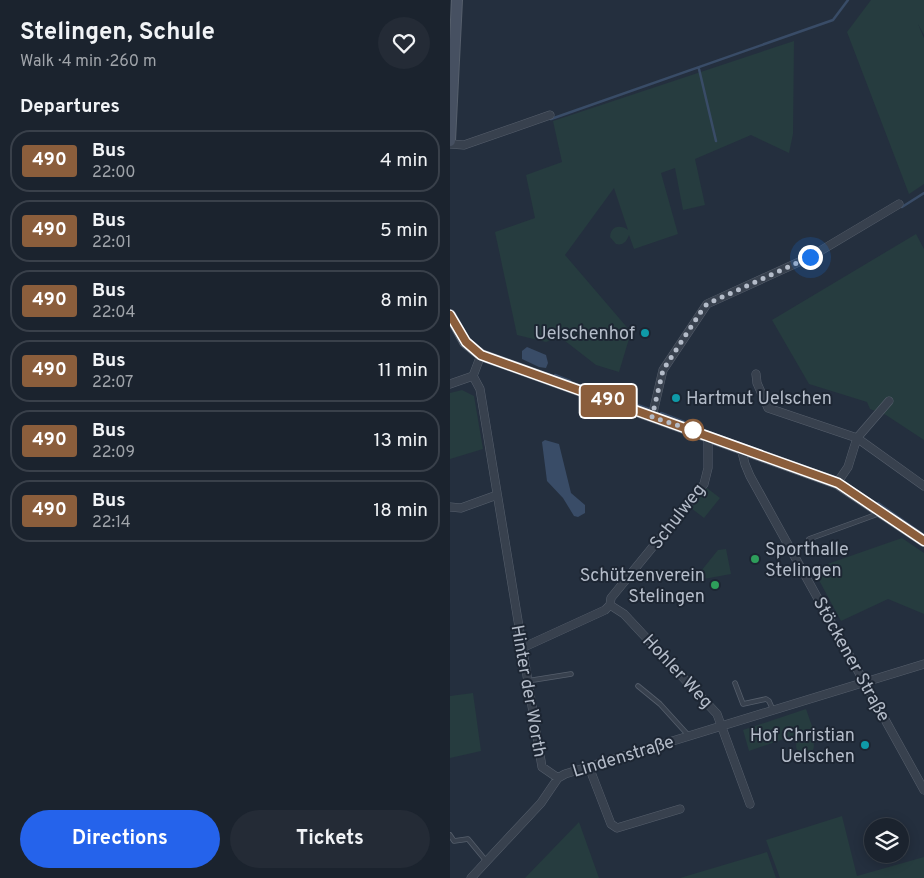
<!DOCTYPE html>
<meta charset="utf-8">
<style>
body{margin:0;font-family:Overpass,sans-serif;background:#242b36;color:#f1f3f6;height:100vh;display:flex;flex-direction:column;font-size:19px;white-space:nowrap}
*{box-sizing:border-box;margin:0}
p{font-size:16px;color:#a0a4aa}
.icon{flex:none;width:28px;height:28px;fill:none;stroke:currentColor;stroke-width:2;stroke-linecap:round;stroke-linejoin:round}
.map{position:relative;flex:1;overflow:hidden}
.drawer{display:flex;flex-direction:column;background:#1b232e;width:450px}
.drawer>*{flex:none}
.badge{padding:0 10px;border-radius:4px;font-size:18px;line-height:32px}
.fabs{position:absolute;left:414px;top:818px;display:grid;gap:10px}
.fabs a{display:grid;place-items:center;width:45px;height:45px;border-radius:50%;background:#1b232e;box-shadow:0 2px 12px #0003,0 0 0 1px #39404a;font-size:25px}
.you{position:absolute;width:25px;height:25px;margin:-12px;border:4px solid #fff;border-radius:50%;background:#1a73e8;box-shadow:0 0 0 8px #1a73e833}
.map>.badge{position:absolute;translate:-50% -50%;box-shadow:0 0 0 2px #fff}
h2{padding:0 20px;font-size:19px;line-height:45px}
.round{display:grid;place-items:center;flex:none;width:52px;height:52px;border-radius:26px;background:#242b36}
.overview{display:flex;align-items:center;justify-content:space-between;height:85px;padding:0 20px}
h1{font-size:24px;font-weight:700;line-height:38px}
.button{display:flex;gap:10px;margin-top:auto;padding:10px 20px}
.button a{flex:1;height:58px;border-radius:30px;background:#2563eb;color:#fff;font-size:20px;font-weight:700;line-height:58px;text-align:center}
.button a+a{background:#242b36;color:#f1f3f6}
ul{padding:0;list-style:none}
li{display:flex;align-items:center;gap:15px;height:62px;margin:0 10px 8px;padding:0 10px;border:2px solid #39404a;border-radius:20px}
li div{flex:1}
li b{display:block;font-size:19px}
li em{font-style:normal}
li .badge{min-width:55px;font-weight:700;text-align:center}
main{display:flex;flex:1;min-height:0}
.map>svg:first-child{display:block}
.green{fill:#263c3f}
.water{fill:#394c67}
.lines{fill:none;stroke-linecap:round;stroke-linejoin:round}
.stream{stroke:#394c67;stroke-width:2.5}
.lane-casing{stroke:#565f6c;stroke-width:5.5}
.street-casing{stroke:#565f6c;stroke-width:9}
.secondary-casing{stroke:#565f6c;stroke-width:12}
.lane{stroke:#38414e;stroke-width:4}
.street{stroke:#38414e;stroke-width:8}
.secondary{stroke:#465061;stroke-width:10}
.line-casing{stroke:#fff;stroke-width:11}
.line{stroke:#8b5e3c;stroke-width:8}
.walk{stroke:#b4bcc9;stroke-width:5;stroke-dasharray:0 9}
.culture-dot{fill:#0f9aa8;stroke:#1d2633;stroke-width:2}
.stop-dot{fill:#fff;stroke:#8b5e3c;stroke-width:2.5}
.leisure-dot{fill:#2e9e5b;stroke:#1d2633;stroke-width:2}
.labels{text-anchor:middle;stroke-width:4;stroke-linejoin:round;paint-order:stroke}
.poi-label{font-size:18px;fill:#b4bcc9;stroke:#1d2633;text-anchor:end}
.street-label{font-size:18px;fill:#b4bcc9;stroke:#1d2633}
</style>
<main>
<section class="drawer">
<div class="overview"><div><h1>Stelingen, Schule</h1><p>Walk · 4 min · 260 m</p></div><a class="round"><svg class="icon" aria-label="heart" viewBox="0 0 24 24"><path d="M12 20l-8-8c-3-5 5-10 8-4 3-6 11-1 8 4z"/></svg></a></div>
<h2>Departures</h2>
<ul>
<li><span class="badge" style="background:#8b5e3c;color:#fff">490</span><div><b>Bus</b><p>22:00</p></div><em>4 min</em></li>
<li><span class="badge" style="background:#8b5e3c;color:#fff">490</span><div><b>Bus</b><p>22:01</p></div><em>5 min</em></li>
<li><span class="badge" style="background:#8b5e3c;color:#fff">490</span><div><b>Bus</b><p>22:04</p></div><em>8 min</em></li>
<li><span class="badge" style="background:#8b5e3c;color:#fff">490</span><div><b>Bus</b><p>22:07</p></div><em>11 min</em></li>
<li><span class="badge" style="background:#8b5e3c;color:#fff">490</span><div><b>Bus</b><p>22:09</p></div><em>13 min</em></li>
<li><span class="badge" style="background:#8b5e3c;color:#fff">490</span><div><b>Bus</b><p>22:14</p></div><em>18 min</em></li>
</ul>
<div class="button"><a>Directions</a><a>Tickets</a></div>
</section>
<div class="map">
<svg width="474" height="878" viewBox="0 0 474 878">
<rect width="100%" height="100%" fill="#242f3e"/>
<!-- green -->
<path class="green" d="M421 0H474V35L468 24 474 38V184L459 194 397 32Z
M344 41 343 134 339 153 301 135 245 159 255 205 233 210 225 168 211 173 228 234 184 249 179 235C177 241 173 246 166 244L160 237C161 225 171 225 178 230L164 188 115 255 181 332 169 372 146 365 110 337 96 342 67 335 45 232 85 218 76 175 112 162 103 121Z
M466 234 474 249V440L436 415 420 409 417 402 359 384 322 320Z
M12 390 24 396 33 449 0 459V393Z
M257 488 270 498 254 518 241 508Z
M452 538 474 553V614L438 599 391 621 363 569Z
M276 549 281 574 243 581 268 550Z
M23 693 31 751 0 758V696Z
M356 709 363 729 299 751 293 730Z
M346 746a9 9 0 1 1 18 0a9 9 0 1 1-18 0Z
M392 816 407 876 474 857V878H330L316 840Z
M129 822 149 878H75Z
M317 852 326 878H230Z"/>
<!-- water -->
<path class="water" d="M77 347 96 355 98 363 96 368 89 367 72 359V351Z
M95 440 109 444 121 493 135 505V513L128 517 124 516 113 498 97 481 92 442Z"/>
<g class="lines">
<!-- stream -->
<path class="stream" d="M249 69 266 141
M101 119 383 20 398 0
M452 207 474 193
M105 375 120 381
M131 385 199 409
M211 413 237 423
M428 503 471 533"/>
<defs>
<path id="lane" d="M359 539 425 515 428 511
M77 681 121 674
M285 683 293 704 316 699 319 701 323 710
M188 686 210 704 239 736
M0 835 4 841 18 839 37 862"/>
<path id="street" d="M0 144 14 145 100 115
M31 355 23 376 30 389 92 767 108 778
M306 374 307 383 318 408 407 438 474 486
M0 384 23 376
M202 417 213 370 257 304 360 257 449 204
M291 448 295 464 300 476 474 790
M387 483 398 467 407 438 439 401
M0 507 11 508 47 495
M160 605 174 614 267 714 300 804
M72 648 155 610 160 605 161 598 254 484 258 468V436
M139 767 161 824 167 828 230 809
M21 878 91 803 108 778 115 774 474 664"/>
<path id="secondary" d="M0 141 7 0
M0 315 15 342 31 355 387 483 474 541"/>
</defs>
<!-- lane casing -->
<use href="#lane" class="lane-casing"/>
<!-- street casing -->
<use href="#street" class="street-casing"/>
<!-- secondary casing -->
<use href="#secondary" class="secondary-casing"/>
<!-- lane -->
<use href="#lane" class="lane"/>
<!-- street -->
<use href="#street" class="street"/>
<!-- secondary -->
<use href="#secondary" class="secondary"/>
</g>
<g class="lines">
<defs>
<path id="line" d="M0 315 16 342 31 355 388 483 474 541"/>
</defs>
<!-- line casing -->
<use href="#line" class="line-casing"/>
<!-- line -->
<use href="#line" class="line"/>
<!-- walk -->
<path class="walk" d="M243 430 248 432 202 417 213 370 252 310 257 304 360 257"/>
</g>
<!-- markers -->
<g class="culture-dot">
<circle cx="195" cy="333" r="5"/>
<circle cx="226" cy="398" r="5"/>
<circle cx="415" cy="745" r="5"/>
</g>
<circle class="stop-dot" cx="243" cy="430" r="10"/>
<g class="leisure-dot">
<circle cx="305" cy="559" r="5"/>
<circle cx="265" cy="585" r="5"/>
</g>
<g class="labels">
<!-- poi labels -->
<g class="poi-label">
<text x="185" y="339">Uelschenhof</text>
<text x="236" y="404" text-anchor="start">Hartmut Uelschen</text>
<text x="315" y="555" text-anchor="start">Sporthalle<tspan x="315" dy="21">Stelingen</tspan></text>
<text x="255" y="581">Schützenverein<tspan x="255" dy="21">Stelingen</tspan></text>
<text x="405" y="741">Hof Christian<tspan x="405" dy="21">Uelschen</tspan></text>
</g>
<!-- street labels -->
<g class="street-label">
<text transform="translate(227 516) rotate(-52)" y="6">Schulweg</text>
<text transform="translate(402 659) rotate(61)" y="6">Stöckener Straße</text>
<text transform="translate(228 671) rotate(47)" y="6">Hohler Weg</text>
<text transform="translate(79 691) rotate(80)" y="6">Hinter der Worth</text>
<text transform="translate(173 756) rotate(-17)" y="6">Lindenstraße</text>
</g>
</g>
</svg>
<div class="fabs">
<a><svg class="icon" aria-label="layers" viewBox="0 0 24 24"><path d="M12 4l9 5-9 5-9-5zM3 14l9 5 9-5"/></svg></a>
</div>
<div class="you" style="left:360px;top:257px"></div>
<b class="badge" style="left:158px;top:401px;background:#8b5e3c;color:#fff">490</b>
</div>
</main>
